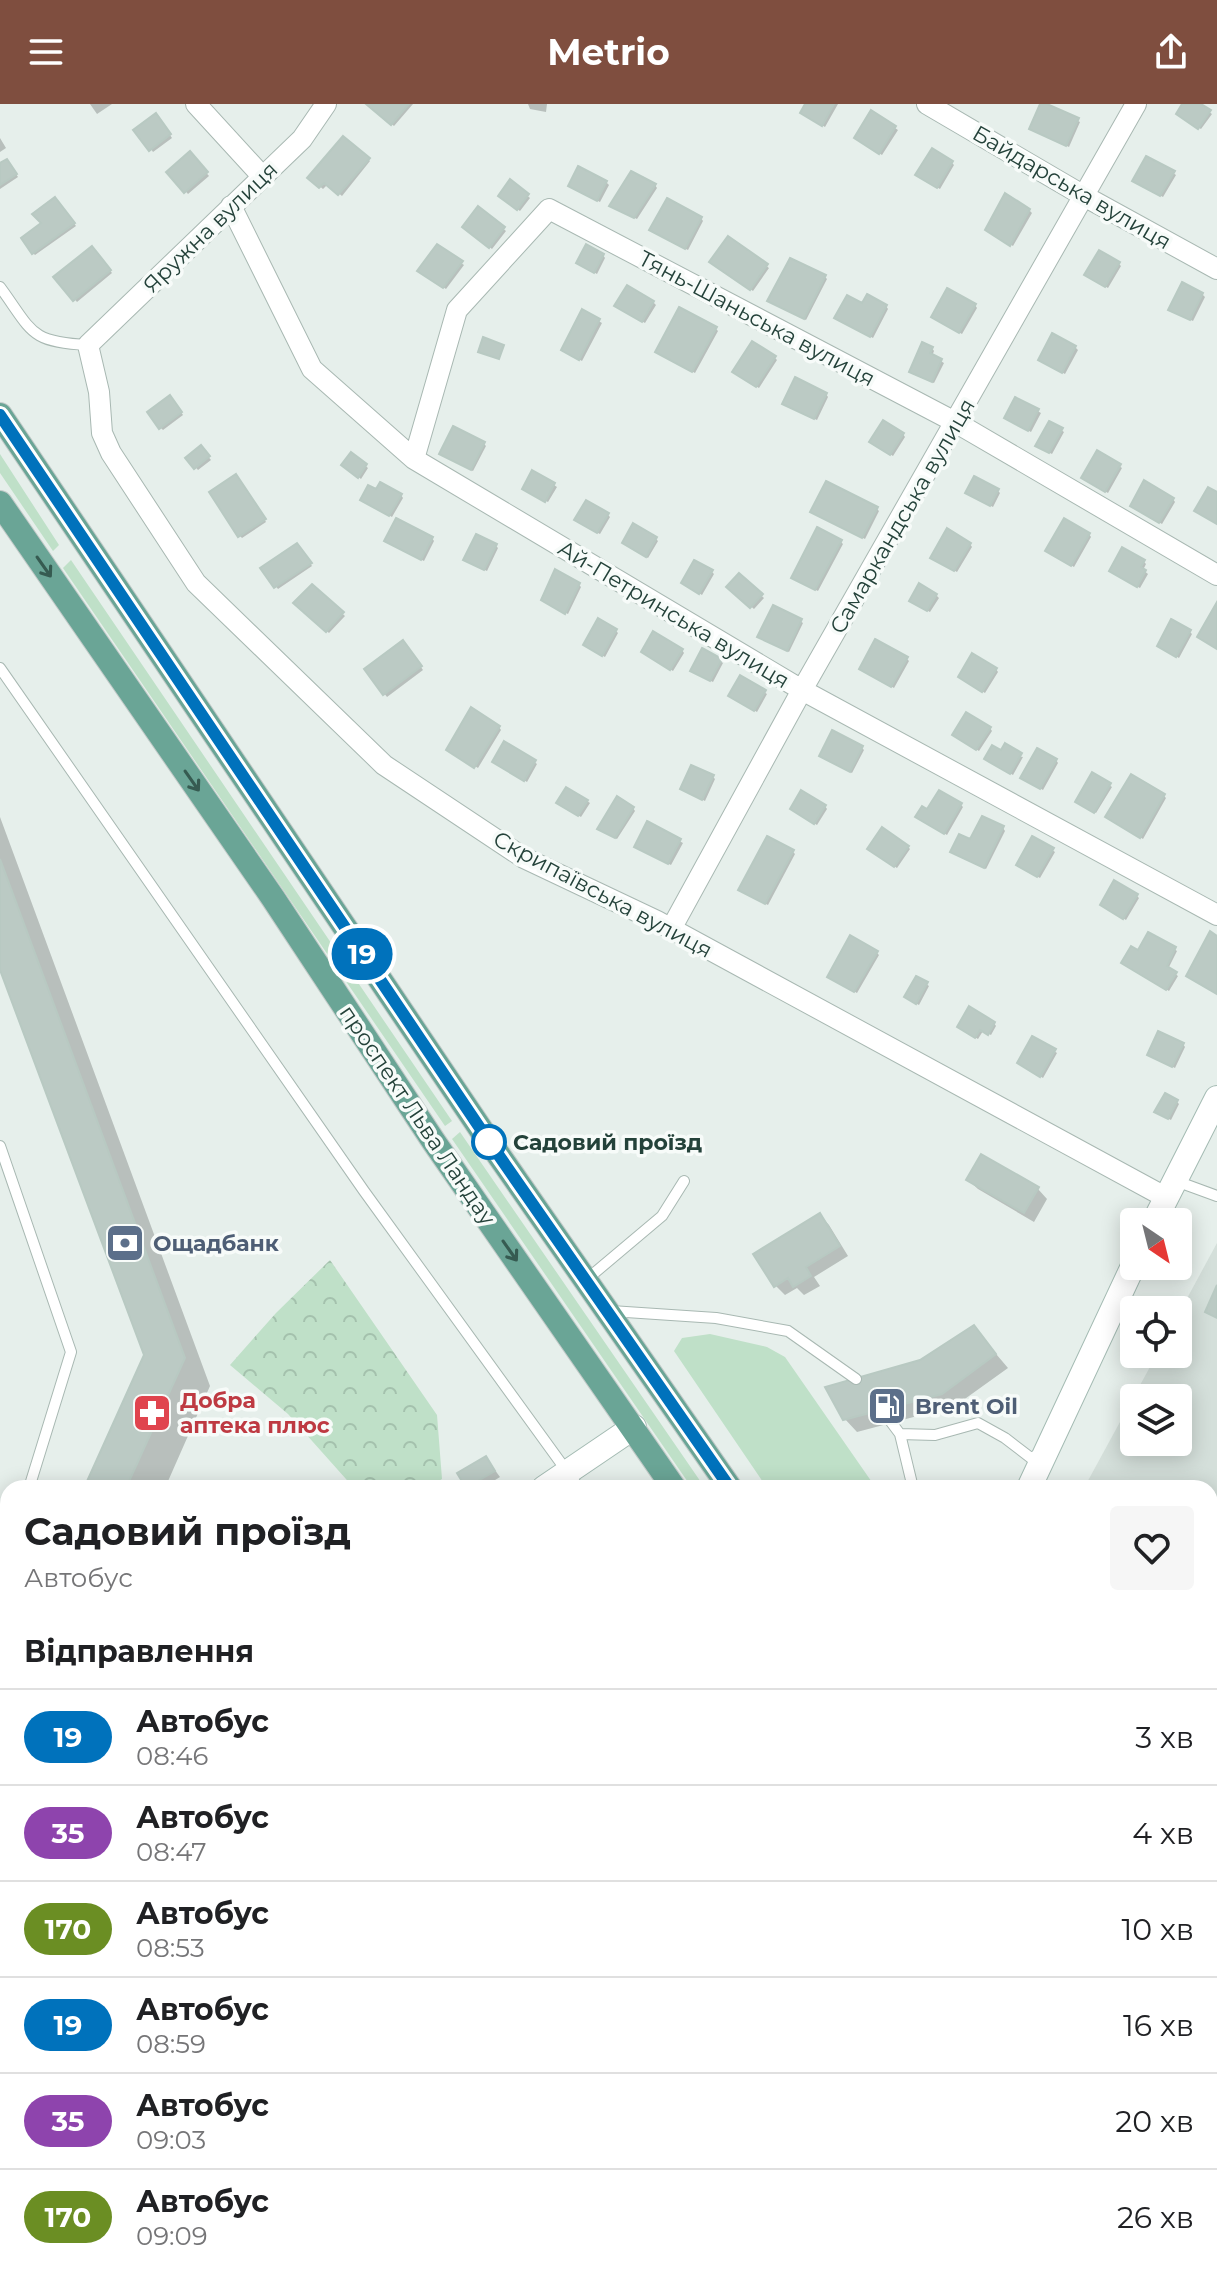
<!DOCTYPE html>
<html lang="uk">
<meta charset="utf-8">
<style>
body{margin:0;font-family:Montserrat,sans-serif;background:#f6f6f6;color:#202124;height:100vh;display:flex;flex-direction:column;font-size:30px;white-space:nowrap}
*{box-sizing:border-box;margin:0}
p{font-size:26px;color:#757577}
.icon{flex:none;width:44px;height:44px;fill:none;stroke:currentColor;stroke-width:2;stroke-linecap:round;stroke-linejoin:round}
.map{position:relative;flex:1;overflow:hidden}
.details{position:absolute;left:0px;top:1376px;width:1218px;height:800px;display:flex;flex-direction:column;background:#fff;border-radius:24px 24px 0 0;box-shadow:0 4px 20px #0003}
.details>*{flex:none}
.badge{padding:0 16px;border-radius:26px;font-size:28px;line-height:52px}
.needle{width:52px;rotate:145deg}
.controls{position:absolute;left:1120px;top:1104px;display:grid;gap:16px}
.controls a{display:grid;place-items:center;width:72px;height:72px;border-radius:8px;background:#fff;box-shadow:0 4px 20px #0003;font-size:40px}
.map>.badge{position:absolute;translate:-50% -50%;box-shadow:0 0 0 4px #fff}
h2{padding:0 24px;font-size:30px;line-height:72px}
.round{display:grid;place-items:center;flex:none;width:84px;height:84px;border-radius:8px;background:#f6f6f6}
.overview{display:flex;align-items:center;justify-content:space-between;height:136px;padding:0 24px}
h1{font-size:38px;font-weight:700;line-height:60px}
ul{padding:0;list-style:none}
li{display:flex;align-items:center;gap:24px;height:96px;padding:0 24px;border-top:2px solid #e0e0e0}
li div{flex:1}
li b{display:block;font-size:30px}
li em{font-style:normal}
li .badge{min-width:88px;font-weight:700;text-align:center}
header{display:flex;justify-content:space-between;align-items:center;height:104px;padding:0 24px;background:#7f4e3f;color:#fff;font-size:36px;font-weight:700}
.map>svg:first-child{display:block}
.built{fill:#d4dfda;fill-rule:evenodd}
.green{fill:#bfe0c8}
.park{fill:url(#park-crowns)}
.shadow{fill:#0003}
.building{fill:#bbcac4;stroke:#b8c9c2;stroke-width:2}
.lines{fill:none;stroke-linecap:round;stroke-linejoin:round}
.lane-casing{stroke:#a8b8b2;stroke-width:12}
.street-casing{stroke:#a8b8b2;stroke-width:22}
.secondary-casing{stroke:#a4bbb3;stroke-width:26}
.primary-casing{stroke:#c2cac8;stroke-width:26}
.lane{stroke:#fff;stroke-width:10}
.street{stroke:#fff;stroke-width:20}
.secondary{stroke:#fff;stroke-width:24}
.primary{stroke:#6aa596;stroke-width:24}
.oneway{stroke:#365b51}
.line-casing{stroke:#fff;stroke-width:18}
.line{stroke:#0072bc;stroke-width:12}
.stop-dot{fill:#fff;stroke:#0072bc;stroke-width:4}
.labels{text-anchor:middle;stroke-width:7;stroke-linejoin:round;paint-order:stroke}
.street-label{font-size:22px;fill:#24423a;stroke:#f7fbf9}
.stop-label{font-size:22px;font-weight:bold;fill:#24423a;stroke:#f7fbf9;text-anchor:start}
.service-label{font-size:22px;font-weight:bold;fill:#4e5e75;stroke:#f7fbf9;text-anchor:start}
.health-label{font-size:22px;font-weight:bold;fill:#be3a42;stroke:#f7fbf9;text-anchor:start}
</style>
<header><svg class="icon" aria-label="menu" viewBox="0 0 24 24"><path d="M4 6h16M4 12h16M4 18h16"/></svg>Metrio<svg class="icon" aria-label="share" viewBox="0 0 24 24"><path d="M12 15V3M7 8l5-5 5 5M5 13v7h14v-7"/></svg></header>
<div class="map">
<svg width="1217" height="2176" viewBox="0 0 1217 2176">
<defs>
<pattern id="park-crowns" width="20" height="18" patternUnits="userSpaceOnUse" patternTransform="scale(2)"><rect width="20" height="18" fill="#bfe0c8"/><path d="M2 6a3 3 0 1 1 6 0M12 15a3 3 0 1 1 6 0" fill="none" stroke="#a4c1ad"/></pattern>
</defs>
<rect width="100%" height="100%" fill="#e6efeb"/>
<!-- built -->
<path class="built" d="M1217 1139V1754L1210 1744V1384H1084L1157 1250H1178V1211ZM1134 1294H1178V1338H1134Z"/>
<!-- green -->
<path class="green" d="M0 350 59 441 53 447 0 369Z
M71 456 452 1017 445 1022 63 464Z
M460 1028 705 1384H692L452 1035Z
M710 1230 767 1243 785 1253 876 1384H767L674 1247 682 1234Z
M1106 2168H1164L1167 2176H1111Z"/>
<!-- park -->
<path class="park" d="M330 1156 437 1311 442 1375 427 1384H354L288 1310 230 1261 276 1209Z"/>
<!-- shadow -->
<path class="shadow" d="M90 0H112L97 10Z
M369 0H413L394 22Z
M528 0H547L546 8 530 5Z
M807 0H838L825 23 805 11Z
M1042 0 1080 18 1069 43 1031 25Z
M1184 0H1198L1212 10 1201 25 1180 12Z
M872 9 898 26 882 51 859 36Z
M158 14 172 34 153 48 151 45Z
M0 34 6 44 0 48Z
M344 34 370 57 342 92 328 80 323 85 310 74Z
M190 50 209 72 188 90 169 68Z
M9 59 18 73 0 85V61Z
M952 59 954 61 940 85 920 73Z
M1173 69 1176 71 1163 93 1137 79Z
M510 78 530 94 520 107 500 92Z
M606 78 609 81 600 98 573 84Z
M655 81 657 84 637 115 614 104Z
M55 95 76 122 35 151 33 149Z
M479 105 506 127 492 145 465 123Z
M1029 106 1032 109 1013 142 990 128Z
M701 114 703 117 688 146 654 129Z
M728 135 769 164 753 187 714 160Z
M92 144 112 169 77 198 56 173Z
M603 151 605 154 597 170 581 161Z
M461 159 464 161 446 185 422 169Z
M1118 159 1121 162 1108 184 1089 173Z
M825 173 827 175 806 216 772 199Z
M1202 190 1205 193 1193 217 1173 208Z
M653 198 656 201 645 219 619 204Z
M975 201 977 204 962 230 935 215Z
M863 202H886L888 205 873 234 839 216Z
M583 208 602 219 582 257 566 248Z
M716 225 718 227 695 269 660 250Z
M1075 243 1078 246 1065 270 1043 258Z
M932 244 934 247 932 252 944 259 934 279 913 270Z
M775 254 777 256 759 284 737 271Z
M826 290 828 293 817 316 787 302Z
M1016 295 1041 309 1031 328 1009 316Z
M173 296 183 311 163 326 160 323Z
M1050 319 1064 328 1052 350 1040 344Z
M903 330 905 333 893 352 874 340Z
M484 340 486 342 473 367 441 350Z
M201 344 211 356 198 366 188 354Z
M1098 349 1122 364 1108 389 1085 376Z
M352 351 368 364 361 375 344 361Z
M238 375 266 418 242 434 240 432Z
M554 381 557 383 548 398 526 387Z
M998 387 1000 389 993 403 970 391Z
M401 391 403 394 392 413 365 398Z
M1173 395 1175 398 1162 420 1135 404Z
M876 404 879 407 865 435 815 410Z
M607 410 610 413 600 430 579 419Z
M1089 430 1091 433 1074 463 1050 449Z
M432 434 434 437 424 457 389 439Z
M655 434 658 437 648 454 627 441Z
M840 437 843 440 818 487 795 476Z
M970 440 972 443 957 468 935 456Z
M496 442 498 444 487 467 468 458Z
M299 444 312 462 278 485 263 465Z
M1144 458 1146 460 1143 466 1148 470 1140 484 1113 469Z
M711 467 714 470 702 491 686 481Z
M739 472 764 494 754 505 729 483Z
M579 481 581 483 568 510 545 498Z
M312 482 345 512 329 529 296 499Z
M936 491 939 494 930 508 913 499Z
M800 517 803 519 789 548 762 535Z
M616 527 618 529 605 553 587 543Z
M1189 527 1192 530 1179 554 1162 544Z
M405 541 423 566 387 593 366 566Z
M682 546 684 549 673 567 646 550Z
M907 555 909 557 894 584 864 567Z
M720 557 723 559 713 578 695 569Z
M996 565 998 568 985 589 963 575Z
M741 574 767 590 757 608 733 594Z
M499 623 501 626 478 664 449 645Z
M990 624 992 627 979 647 957 633Z
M862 644 864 646 852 669 824 654Z
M1002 649 1023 653 1013 671 989 657Z
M1056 656 1058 659 1043 686 1025 676Z
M534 658 537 660 527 678 497 660Z
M713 673 715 675 705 697 682 685Z
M1109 681 1112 683 1096 709 1080 700Z
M1164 692 1166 694 1143 735 1110 715Z
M587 697 590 699 581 713 561 701Z
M961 701 963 703 947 731 920 715Z
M825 702 827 705 817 721 795 707Z
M633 704 635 707 617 735 601 727Z
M0 713 210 1282 165 1384H86L146 1251 0 860Z
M648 720 683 739 671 761 639 745Z
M1003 724 1005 727 986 765 955 750 971 738Z
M908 743 910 745 897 764 872 747Z
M1052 746 1055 748 1040 774 1021 763Z
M793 748 795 750 768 801 743 788Z
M1136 791 1139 794 1126 816 1105 803Z
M1174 845 1177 847 1168 865 1178 872 1169 887 1126 861Z
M876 848 879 851 857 889 832 875Z
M926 880 929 882 919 901 909 896Z
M994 919 996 922 991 931 983 927 978 935 962 925Z
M1183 940 1185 943 1175 964 1149 951Z
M1054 947 1057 949 1043 974 1021 961Z
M1177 998 1179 1000 1171 1016 1159 1010Z
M968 1076 1038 1085 1047 1095 1034 1118 978 1085Z
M820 1111 829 1121 848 1152 814 1173 820 1182 804 1191 797 1184 785 1191 776 1182Z
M974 1224 1008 1264 955 1302 857 1328 844 1314 921 1258Z
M486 1354 500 1373 482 1384H469L460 1370Z
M8 1714V1777L0 1782V1719Z
M8 1943V2096L0 2114V1961Z
M210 2168H280L276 2176H206Z
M723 2168H802L799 2176H719Z"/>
<!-- building -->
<path class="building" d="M366 0H409L391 21Z
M805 0H834L822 22 800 9Z
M1040 0H1047L1079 14 1066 42 1029 25Z
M1182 0H1201L1211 6 1198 25 1176 10Z
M871 6 896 22 879 50 854 34Z
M156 9 171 30 149 47 133 26Z
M343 32 370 54 338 91 324 79 319 84 307 74Z
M932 44 953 57 937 84 915 71Z
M190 47 208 68 184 89 166 68Z
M1146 52 1175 67 1160 92 1132 77Z
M7 55 17 70 0 81V59Z
M578 62 607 77 597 97 568 82Z
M631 67 656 80 634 114 609 102Z
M510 75 529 90 517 106 498 92Z
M1005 89 1030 105 1010 142 985 126Z
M55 93 75 119 32 150 21 134 41 119 32 110Z
M667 94 702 113 685 145 649 126Z
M478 102 505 123 489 144 462 123Z
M728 132 768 160 750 186 709 158Z
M437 140 463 157 443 184 417 167Z
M586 140 604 150 594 169 576 159Z
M92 142 111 166 73 197 53 173Z
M1099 146 1120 158 1105 183 1084 171Z
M790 154 826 171 804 215 767 197Z
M1182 178 1203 189 1190 216 1168 206Z
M627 181 654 197 642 218 614 202Z
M947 184 976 200 959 229 931 213Z
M867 190 887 201 870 233 834 214 847 191 862 199Z
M679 203 717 223 692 268 655 248Z
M582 205 600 215 579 256 561 246Z
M1052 229 1076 242 1062 269 1038 256Z
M483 233 504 241 499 255 478 248Z
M752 237 776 252 756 283 732 268Z
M922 238 933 243 930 249 942 255 932 278 909 268Z
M795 273 827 289 814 315 782 300Z
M170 291 182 308 159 325 147 308Z
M1015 293 1039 305 1028 327 1004 314Z
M883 316 904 329 890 351 869 338Z
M1049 317 1063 324 1049 349 1035 342Z
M453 322 485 338 471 366 439 350Z
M201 341 210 352 194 365 185 354Z
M1097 346 1121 360 1105 388 1081 374Z
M351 348 367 360 358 374 341 361Z
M532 366 555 379 545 398 522 385Z
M236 370 266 415 238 433 209 388Z
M974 372 999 385 990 402 965 389Z
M1144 376 1174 394 1159 419 1130 402Z
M826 377 878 403 862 434 810 408Z
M380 378 402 390 389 412 360 396 368 381 376 385Z
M1208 383 1217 388V420L1194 407Z
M586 396 609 409 597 429 574 416Z
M396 414 433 433 421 456 384 437Z
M1064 414 1090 429 1071 462 1045 447Z
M633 419 657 433 646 453 622 439Z
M817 423 842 436 815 486 791 474Z
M947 424 971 439 954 467 930 454Z
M476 430 497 440 484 466 463 456Z
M297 439 312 459 274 484 260 464Z
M1122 443 1145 456 1141 463 1146 466 1137 483 1109 467Z
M694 456 713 466 699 490 681 479Z
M555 465 580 479 565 510 541 496Z
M739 469 763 490 750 504 726 483Z
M919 479 937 490 927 507 909 497Z
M312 480 344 508 326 528 293 499Z
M1217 498V545L1197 533Z
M773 501 802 515 787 547 757 533Z
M598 514 617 525 602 552 583 541Z
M1171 515 1191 526 1176 553 1157 542Z
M653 527 683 545 670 566 641 548Z
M875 535 908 553 891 583 859 565Z
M403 536 422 562 383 591 364 565Z
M702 544 722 555 710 577 690 567Z
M972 549 997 564 982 588 958 573Z
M740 571 766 586 754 607 728 592Z
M471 603 500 622 474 664 446 646Z
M966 608 991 623 976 646 952 631Z
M832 626 863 642 850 668 819 652Z
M504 637 536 656 524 677 492 658Z
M1005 639 1022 649 1010 670 984 655 992 641 1001 646Z
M1037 644 1057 655 1040 685 1020 674Z
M691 661 714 671 702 696 680 685Z
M1092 668 1111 679 1094 709 1075 698Z
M1131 670 1165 690 1140 734 1105 713Z
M566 683 588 696 578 712 556 699Z
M801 686 826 701 814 720 790 705Z
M939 686 962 699 944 730 915 713 922 702 927 705Z
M617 692 634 703 615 734 597 725Z
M982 712 1004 722 984 764 950 748 959 730 970 735Z
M647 717 681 735 668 760 634 743Z
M882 723 909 742 894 763 867 745Z
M767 732 794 746 765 800 738 786Z
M1032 732 1054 744 1037 773 1016 761Z
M0 755 185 1254 126 1384H84L144 1251 0 866Z
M1114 776 1138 790 1123 815 1100 801Z
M1210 827 1217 832V890L1186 872Z
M1148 828 1176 843 1167 862 1177 868 1166 886 1121 859 1131 842 1138 846Z
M850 831 878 847 854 888 827 873Z
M916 872 928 878 916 900 904 893Z
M969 902 995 918 988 931 980 926 975 934 957 923Z
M1158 927 1184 939 1172 963 1147 951Z
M1032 932 1056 945 1040 973 1017 959Z
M1165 989 1178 996 1168 1015 1154 1008Z
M981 1050 1039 1083 1024 1109 966 1076Z
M820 1109 840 1142 806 1163 811 1172 793 1183 788 1174 774 1183 753 1150Z
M1217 1181V1214L1205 1208Z
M974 1221 996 1250 942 1290 843 1316 825 1283 920 1256Z
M486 1352 495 1367 466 1384 457 1369Z
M8 1711V1762L0 1767V1716Z
M8 1938V2035L0 2053V1956Z
M208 2168H252L249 2176H204Z
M720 2168H764L760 2176H717Z"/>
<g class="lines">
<defs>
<path id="lane" d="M0 183C33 228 29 238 88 241
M0 564 364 1087 579 1384
M0 1042 71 1248 29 1384
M1176 1077 1217 1092
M586 1176 662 1112 684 1077
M611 1207 716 1214 788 1227 856 1275
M882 1306 900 1330
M913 1384 900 1330 935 1331 978 1319 1005 1334 1031 1354 1041 1349
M0 1478 8 1452
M0 1500 8 1514
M1210 1627 1217 1622
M1210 1711 1217 1703
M1210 1926 1217 1922
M1210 1965 1217 1977
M1210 2063 1217 2060
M0 2151 8 2133
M1091 2168 1096 2176
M0 2176H1
M292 2176 296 2168
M684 2176 687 2168"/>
<path id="street" d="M196 0 262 72
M326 0 302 35 88 241 99 288 102 329 111 349 196 479 384 661 524 754 657 817 1165 1093
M927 0 1084 92 1217 165
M231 102 312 265 414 355 802 586 1217 811
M414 355 457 206 549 105 955 318 1217 471
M671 825 802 586 1136 0"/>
<path id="secondary" d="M1154 1118 1217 994
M544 1384 634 1323
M1029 1384 1134 1160
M0 1665 8 1661"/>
<path id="primary" d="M0 311 486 1033 730 1384
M0 399 273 794 434 1038 674 1384
M1210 2109 1217 2121
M1187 2168 1191 2176"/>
</defs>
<!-- lane casing -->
<use href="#lane" class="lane-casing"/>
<!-- street casing -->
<use href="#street" class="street-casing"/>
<!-- secondary casing -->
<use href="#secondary" class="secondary-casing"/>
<!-- primary casing -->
<use href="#primary" class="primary-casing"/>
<!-- lane -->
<use href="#lane" class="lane"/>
<!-- street -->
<use href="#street" class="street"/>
<!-- secondary -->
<use href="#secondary" class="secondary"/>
<!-- primary -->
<use href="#primary" class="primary"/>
</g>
<!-- one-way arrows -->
<defs><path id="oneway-shaft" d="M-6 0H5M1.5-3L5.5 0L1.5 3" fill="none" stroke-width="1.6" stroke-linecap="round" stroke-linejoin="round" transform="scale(2)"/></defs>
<g class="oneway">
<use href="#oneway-shaft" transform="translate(44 463) rotate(55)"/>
<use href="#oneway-shaft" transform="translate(192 677) rotate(55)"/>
<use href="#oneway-shaft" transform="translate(510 1147) rotate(55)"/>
</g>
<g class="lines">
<defs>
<path id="line" d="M0 311 486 1033 730 1384"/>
</defs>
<!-- line casing -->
<use href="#line" class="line-casing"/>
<!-- line -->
<use href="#line" class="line"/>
</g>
<!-- icons -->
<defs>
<symbol id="bank-square" viewBox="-11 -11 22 22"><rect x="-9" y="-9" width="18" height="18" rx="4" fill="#5c6f8a" stroke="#f7fbf9"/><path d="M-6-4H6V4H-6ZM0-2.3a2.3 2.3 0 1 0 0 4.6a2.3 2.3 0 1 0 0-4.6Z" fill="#fff"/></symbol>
<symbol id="fuel-square" viewBox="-11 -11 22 22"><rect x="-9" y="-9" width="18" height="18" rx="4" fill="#5c6f8a" stroke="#f7fbf9"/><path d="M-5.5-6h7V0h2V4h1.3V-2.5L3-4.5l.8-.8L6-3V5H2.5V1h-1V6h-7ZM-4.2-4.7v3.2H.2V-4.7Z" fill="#fff"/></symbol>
<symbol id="pharmacy-square" viewBox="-11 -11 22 22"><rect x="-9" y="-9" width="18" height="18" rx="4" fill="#e0444e" stroke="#f7fbf9"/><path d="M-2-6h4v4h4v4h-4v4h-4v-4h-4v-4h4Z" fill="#fff"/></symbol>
</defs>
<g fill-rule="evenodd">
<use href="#bank-square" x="103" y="1117" width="44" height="44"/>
<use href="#fuel-square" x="865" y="1280" width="44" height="44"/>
<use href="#pharmacy-square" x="130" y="1287" width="44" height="44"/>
</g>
<!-- markers -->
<circle class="stop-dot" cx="489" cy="1038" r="16"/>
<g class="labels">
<!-- street labels -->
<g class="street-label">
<text transform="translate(1072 83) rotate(30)" y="8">Байдарська вулиця</text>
<text transform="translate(210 123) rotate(-44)" y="8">Яружна вулиця</text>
<text transform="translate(757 214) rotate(28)" y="8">Тянь-Шаньська вулиця</text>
<text transform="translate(902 412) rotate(-60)" y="8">Самаркандська вулиця</text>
<text transform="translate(674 510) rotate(31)" y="8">Ай-Петринська вулиця</text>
<text transform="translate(603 790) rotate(28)" y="8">Скрипаївська вулиця</text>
<text transform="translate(418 1011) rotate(56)" y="8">проспект Льва Ландау</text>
</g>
<!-- stop labels -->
<g class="stop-label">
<text x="513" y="1046">Садовий проїзд</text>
</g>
<!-- service labels -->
<g class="service-label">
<text x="153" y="1147">Ощадбанк</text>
<text x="915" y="1310">Brent Oil</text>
</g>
<!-- health labels -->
<g class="health-label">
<text x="180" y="1304">Добра<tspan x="180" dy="25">аптека плюс</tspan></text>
</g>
</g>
</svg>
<div class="controls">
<a><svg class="needle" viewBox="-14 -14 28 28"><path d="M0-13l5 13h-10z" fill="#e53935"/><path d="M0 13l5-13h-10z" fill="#757577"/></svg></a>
<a><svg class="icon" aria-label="locate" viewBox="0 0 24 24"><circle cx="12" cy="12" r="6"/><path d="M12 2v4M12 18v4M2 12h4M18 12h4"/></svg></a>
<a><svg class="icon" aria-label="layers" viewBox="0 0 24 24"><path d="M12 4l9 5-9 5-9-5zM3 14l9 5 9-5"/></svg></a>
</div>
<b class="badge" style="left:362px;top:850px;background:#0072bc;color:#fff">19</b>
<section class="details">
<div class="overview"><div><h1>Садовий проїзд</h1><p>Автобус</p></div><a class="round"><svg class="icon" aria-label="heart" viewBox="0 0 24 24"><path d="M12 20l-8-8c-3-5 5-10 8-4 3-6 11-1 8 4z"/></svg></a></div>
<h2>Відправлення</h2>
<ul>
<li><span class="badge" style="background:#0072bc;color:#fff">19</span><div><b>Автобус</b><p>08:46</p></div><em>3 хв</em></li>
<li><span class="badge" style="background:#8e44ad;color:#fff">35</span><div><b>Автобус</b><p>08:47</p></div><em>4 хв</em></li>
<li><span class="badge" style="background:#6b8e23;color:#fff">170</span><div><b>Автобус</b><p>08:53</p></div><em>10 хв</em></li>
<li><span class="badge" style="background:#0072bc;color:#fff">19</span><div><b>Автобус</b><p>08:59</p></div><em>16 хв</em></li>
<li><span class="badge" style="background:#8e44ad;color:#fff">35</span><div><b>Автобус</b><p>09:03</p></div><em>20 хв</em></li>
<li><span class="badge" style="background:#6b8e23;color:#fff">170</span><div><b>Автобус</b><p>09:09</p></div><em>26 хв</em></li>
</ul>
</section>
</div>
